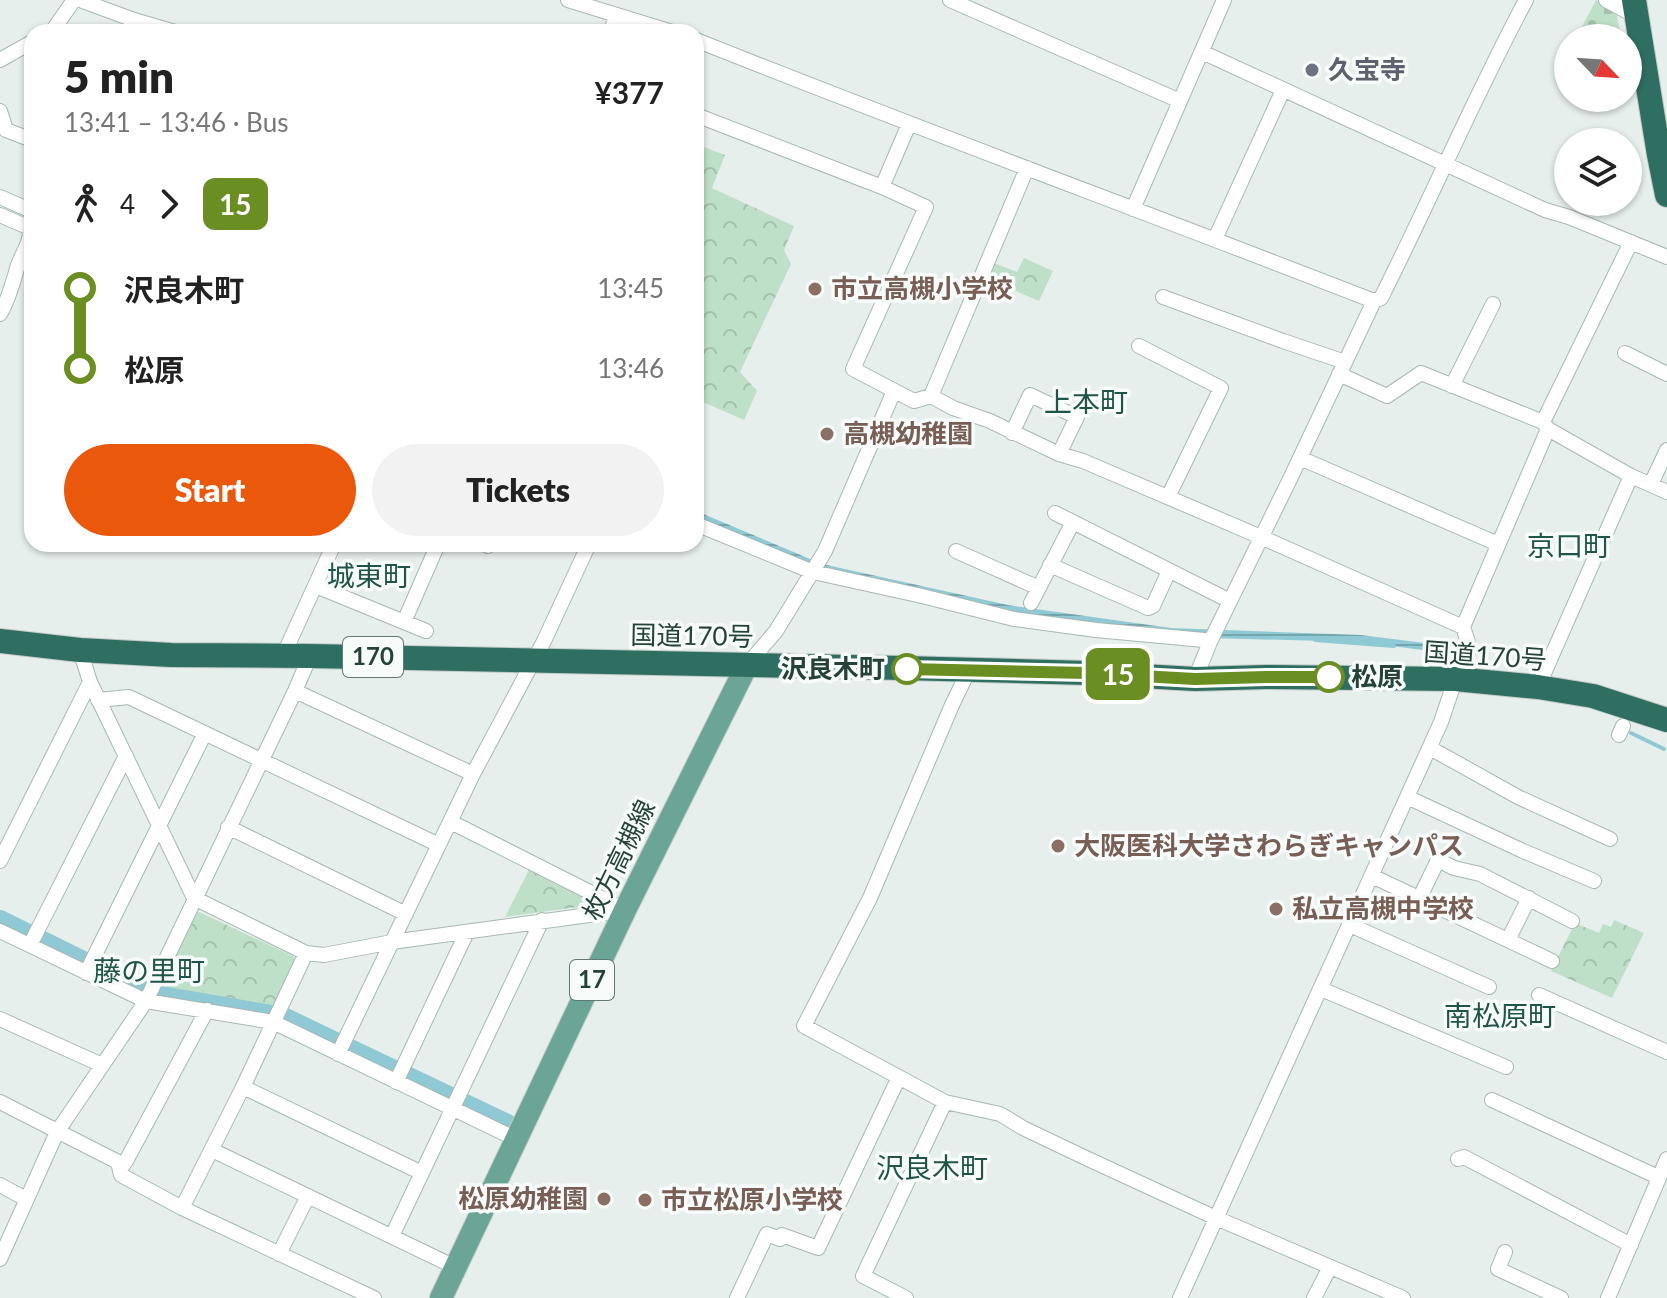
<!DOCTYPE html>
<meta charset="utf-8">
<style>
body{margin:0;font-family:Lato,"Noto Sans JP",sans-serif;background:#f2f2f2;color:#222;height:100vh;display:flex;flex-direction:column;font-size:30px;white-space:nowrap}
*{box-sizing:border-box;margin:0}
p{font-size:26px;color:#767676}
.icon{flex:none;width:44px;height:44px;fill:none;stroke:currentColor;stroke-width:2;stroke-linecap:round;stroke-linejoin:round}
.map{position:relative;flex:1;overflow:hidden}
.drawer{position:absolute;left:24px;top:24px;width:680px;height:528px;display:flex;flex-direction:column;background:#fff;border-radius:24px;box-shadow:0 2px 6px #0004}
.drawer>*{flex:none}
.badge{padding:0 16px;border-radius:12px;font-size:28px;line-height:52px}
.needle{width:52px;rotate:115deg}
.tools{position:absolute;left:1554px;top:24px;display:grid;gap:16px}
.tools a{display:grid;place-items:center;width:88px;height:88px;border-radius:50%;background:#fff;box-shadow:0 2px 6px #0004;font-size:40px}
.map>.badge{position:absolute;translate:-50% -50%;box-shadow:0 0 0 4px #fff}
.legs{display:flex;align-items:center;gap:12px;height:88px;padding:0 40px;font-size:26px}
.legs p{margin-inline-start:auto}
.summary{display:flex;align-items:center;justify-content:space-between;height:136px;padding:0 40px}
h1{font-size:44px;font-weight:800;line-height:60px}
.action{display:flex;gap:16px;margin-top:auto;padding:16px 40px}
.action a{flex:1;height:92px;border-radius:48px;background:#ea580c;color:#fff;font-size:32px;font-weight:800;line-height:92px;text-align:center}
.action a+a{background:#f2f2f2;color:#222}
ul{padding:0 40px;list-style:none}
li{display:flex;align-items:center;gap:28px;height:80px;font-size:30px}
li i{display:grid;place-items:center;width:12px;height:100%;margin:0 10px;background:currentColor}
li i::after{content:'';width:20px;height:20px;margin:-10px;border:6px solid;border-radius:50%;background:#fff}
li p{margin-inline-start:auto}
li:first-child i{background:linear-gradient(#0000 50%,currentColor 0)}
li:last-child i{background:linear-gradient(currentColor 50%,#0000 0)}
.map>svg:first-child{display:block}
.cemetery{fill:url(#cemetery-stones)}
.park{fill:url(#park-crowns)}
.water{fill:url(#water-rules)}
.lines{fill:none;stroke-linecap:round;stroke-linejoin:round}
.stream{stroke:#8ec9d4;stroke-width:4}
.river{stroke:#8ec9d4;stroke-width:22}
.street-casing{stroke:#a8b8b2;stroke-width:16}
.primary-casing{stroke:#c2cac8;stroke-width:24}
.highway-casing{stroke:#c2cac8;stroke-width:26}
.street{stroke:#fff;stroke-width:14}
.primary{stroke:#6aa596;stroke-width:22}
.highway{stroke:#2f6f62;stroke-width:24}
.line-1-casing{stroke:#fff;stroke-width:18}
.line-1{stroke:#6b8e23;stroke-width:12}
.worship-dot{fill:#6b7280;stroke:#f7fbf9;stroke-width:3}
.education-dot{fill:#8d6e63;stroke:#f7fbf9;stroke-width:3}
.stop-1-dot{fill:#fff;stroke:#6b8e23;stroke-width:4}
.labels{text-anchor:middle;stroke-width:7;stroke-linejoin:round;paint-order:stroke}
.shield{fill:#f7fbf9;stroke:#637a73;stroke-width:2}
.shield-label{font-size:24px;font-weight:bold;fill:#24423a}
.worship-label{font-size:26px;font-weight:bold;fill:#5b616d;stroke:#f7fbf9;text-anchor:start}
.education-label{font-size:26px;font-weight:bold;fill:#785e54;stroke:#f7fbf9;text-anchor:start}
.street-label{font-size:26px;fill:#24423a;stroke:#f7fbf9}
.stop-label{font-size:26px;font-weight:bold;fill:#24423a;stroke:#f7fbf9;text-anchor:end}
.neighbourhood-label{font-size:28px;fill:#1f5548;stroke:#f7fbf9}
</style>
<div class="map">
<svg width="1667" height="1298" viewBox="0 0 1667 1298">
<defs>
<pattern id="cemetery-stones" width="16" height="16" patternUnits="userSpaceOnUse" patternTransform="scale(2)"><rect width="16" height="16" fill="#bfe0c8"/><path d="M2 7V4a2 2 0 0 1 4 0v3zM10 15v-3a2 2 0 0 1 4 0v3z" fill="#a4c1ad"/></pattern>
<pattern id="park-crowns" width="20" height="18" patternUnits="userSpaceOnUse" patternTransform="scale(2)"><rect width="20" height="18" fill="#bfe0c8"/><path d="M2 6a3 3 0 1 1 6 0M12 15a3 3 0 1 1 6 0" fill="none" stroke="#a4c1ad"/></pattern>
<pattern id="water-rules" width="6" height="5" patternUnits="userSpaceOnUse" patternTransform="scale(2)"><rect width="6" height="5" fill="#8ec9d4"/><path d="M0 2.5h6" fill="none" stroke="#74a5ad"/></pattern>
</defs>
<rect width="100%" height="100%" fill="#e6efeb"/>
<!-- cemetery -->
<path class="cemetery" d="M1596 0 1616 11 1621 38H1576Z"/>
<!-- park -->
<path class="park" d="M696 144 725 155 712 188 794 226 784 250 791 264 740 372 757 391 744 420 696 399Z
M1024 258 1053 271 1039 301 987 279 994 263 1017 272Z
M530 868 596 900 593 905 505 917Z
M199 912 293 956 296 962 273 1008 157 991 193 914Z
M1614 920 1644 933 1612 998 1551 971 1575 923 1599 933 1603 924 1611 927Z"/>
<!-- water -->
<path class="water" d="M696 511 822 564 1008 605 1171 628 1361 635 1448 646 1476 652 1475 657 1362 642 1208 638 1013 613 823 572 696 519Z"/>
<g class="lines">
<!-- stream -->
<path class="stream" d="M1315 640 1394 646
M1631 733 1664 749"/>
<!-- river -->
<path class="river" d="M0 921 142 991 156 996 283 1018 507 1125"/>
<defs>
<path id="street" d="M80 0 134 20 175 32
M568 0 672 32
M950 0 1180 101
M1606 0 1637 17
M49 32 53 30 74 0
M611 32 616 15
M696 40C921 130 1148 213 1374 301
M1202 52 1545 210 1569 217 1667 257
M0 60 32 42
M0 111 6 130 32 140
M696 115 882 187 926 207 853 369 914 401 931 396 953 408 990 421 1059 454 1083 461 1261 537 1463 627
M882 187 909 124
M0 197 32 211
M1133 209 1224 0
M0 215 30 228C31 242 23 252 18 265 13 282 9 299 0 314
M1215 239 1283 90
M1163 297 1283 341 1345 362
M1139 346 1221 388 1168 497
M1625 353 1667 374
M1339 374 1387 396 1421 373 1543 422 1548 429
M1452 386 1493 304
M931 396 1027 168
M1543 422 1631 242
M1012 433 1030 395 1077 417 1059 454
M1300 458 1498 544
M1651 484 1667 450
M1055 513 1230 601
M696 524 813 572 922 596 1014 619 1096 630 1204 640 1210 642
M484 544 488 546 489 544
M956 551 1039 588
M1050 565 1148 608 1153 606 1169 571
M316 586 404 622 438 544
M1031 603 1073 522
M404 622 426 631
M80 650 90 682 194 898 306 953 324 955 392 942 625 910
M283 656 334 544
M747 665 776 631 825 551 894 391
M969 670 952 705 870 898 804 1026 945 1102 1000 1114 1023 1128 1088 1159 1216 1218 1403 1298
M1195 679 1210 642 1290 479 1374 301 1381 298C1431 199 1474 97 1526 0
M1538 687 1631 476
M295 691 473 774 338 1054
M98 700 129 697 439 845
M1619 735 1623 726
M1430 748 1518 797 1610 839
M473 774 544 641 589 544
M1407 797 1523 851 1594 881
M451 822 625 910
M228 827 406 914
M0 861 90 682
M1372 876 1552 961
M1419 899 1438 860 1454 868 1480 874 1572 921
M1350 925 1489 987
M0 931 146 1001 273 1022 516 1139
M1508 940 1529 898
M30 945 126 756
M86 973 205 733
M1321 989 1506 1067
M1539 995 1667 1052
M0 1019 102 1065
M396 1082 467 932
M243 1087 422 1173
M1492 1100 1658 1177
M0 1102 118 1162 121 1175 182 1208 374 1298
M212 1150 455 1267
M1458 1159 1464 1157 1631 1245
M120 1169 126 1161 207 1010
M0 1185 26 1199
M182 1208 243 1087 306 953
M392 1236 542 920
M1505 1252 1498 1269 1561 1298
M279 1254 308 1196
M0 1259 57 1132 146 1001 295 691 310 656
M737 1298 767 1234 780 1239 782 1235 818 1248 899 1077
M906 1298 863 1276 945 1102
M1180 1298 1441 722 1468 642 1463 627 1548 429 1631 476 1667 492
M1314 1298 1330 1267
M1608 1298 1667 1159"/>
<path id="primary" d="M441 1298 625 910 747 665"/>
<path id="highway" d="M1634 0 1659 155 1667 195
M0 641 80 650 171 655 310 656 903 668 1088 673 1195 679 1266 677 1455 679 1538 687 1593 696 1667 720"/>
</defs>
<!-- street casing -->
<use href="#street" class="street-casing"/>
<!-- primary casing -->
<use href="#primary" class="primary-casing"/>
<!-- highway casing -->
<use href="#highway" class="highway-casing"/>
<!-- street -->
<use href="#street" class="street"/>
<!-- primary -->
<use href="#primary" class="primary"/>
<!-- highway -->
<use href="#highway" class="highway"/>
</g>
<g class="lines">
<defs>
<path id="line-1" d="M907 669 1088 673 1195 679 1266 677H1329"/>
</defs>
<!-- line-1 casing -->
<use href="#line-1" class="line-1-casing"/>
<!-- line-1 -->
<use href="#line-1" class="line-1"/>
</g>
<!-- markers -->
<circle class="worship-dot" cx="1312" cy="70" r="8"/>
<g class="education-dot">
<circle cx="815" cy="289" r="8"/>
<circle cx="827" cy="434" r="8"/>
<circle cx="1058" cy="846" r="8"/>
<circle cx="1276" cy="909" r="8"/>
<circle cx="604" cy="1199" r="8"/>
<circle cx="645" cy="1200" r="8"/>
</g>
<g class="stop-1-dot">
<circle cx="907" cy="669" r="14"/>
<circle cx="1329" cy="677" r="14"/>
</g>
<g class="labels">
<!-- shield labels -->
<g class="shield">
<rect x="343" y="637" width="60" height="40" rx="6"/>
<rect x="570" y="960" width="44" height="40" rx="6"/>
</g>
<g class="shield-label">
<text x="373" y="665">170</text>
<text x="592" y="988">17</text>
</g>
<!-- worship labels -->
<g class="worship-label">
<text x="1328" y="79">久宝寺</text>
</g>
<!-- education labels -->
<g class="education-label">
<text x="831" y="298">市立高槻小学校</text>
<text x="843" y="443">高槻幼稚園</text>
<text x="1074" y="855">大阪医科大学さわらぎキャンパス</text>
<text x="1292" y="918">私立高槻中学校</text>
<text x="588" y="1208" text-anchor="end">松原幼稚園</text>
<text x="661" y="1209">市立松原小学校</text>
</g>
<!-- street labels -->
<g class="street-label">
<text transform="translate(692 636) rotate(1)" y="9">国道170号</text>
<text transform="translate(1485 656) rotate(4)" y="9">国道170号</text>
<text transform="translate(619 860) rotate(-64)" y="9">枚方高槻線</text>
</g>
<!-- stop labels -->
<g class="stop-label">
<text x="885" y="678">沢良木町</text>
<text x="1351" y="686" text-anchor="start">松原</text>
</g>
<!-- neighbourhood labels -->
<g class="neighbourhood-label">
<text x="1086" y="412">上本町</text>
<text x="1569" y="556">京口町</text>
<text x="369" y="586">城東町</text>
<text x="149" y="981">藤の里町</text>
<text x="1500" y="1026">南松原町</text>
<text x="932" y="1178">沢良木町</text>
</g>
</g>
</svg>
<div class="tools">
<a><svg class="needle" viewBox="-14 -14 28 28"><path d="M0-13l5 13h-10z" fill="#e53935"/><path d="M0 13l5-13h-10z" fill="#767676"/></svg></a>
<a><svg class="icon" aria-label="layers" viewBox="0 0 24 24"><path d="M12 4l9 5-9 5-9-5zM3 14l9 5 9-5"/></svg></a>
</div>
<b class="badge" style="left:1118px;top:674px;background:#6b8e23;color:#fff">15</b>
<section class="drawer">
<div class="summary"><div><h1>5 min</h1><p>13:41 – 13:46 · Bus</p></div><b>¥377</b></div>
<div class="legs"><svg class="icon" aria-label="walk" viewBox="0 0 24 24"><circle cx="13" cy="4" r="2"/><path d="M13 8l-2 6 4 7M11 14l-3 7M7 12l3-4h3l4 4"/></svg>4<svg class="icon" aria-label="forward" viewBox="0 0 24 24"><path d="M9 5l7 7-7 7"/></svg><b class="badge" style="background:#6b8e23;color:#fff">15</b></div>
<ul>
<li><i style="color:#6b8e23"></i><b>沢良木町</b><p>13:45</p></li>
<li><i style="color:#6b8e23"></i><b>松原</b><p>13:46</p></li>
</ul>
<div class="action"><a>Start</a><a>Tickets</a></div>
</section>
</div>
